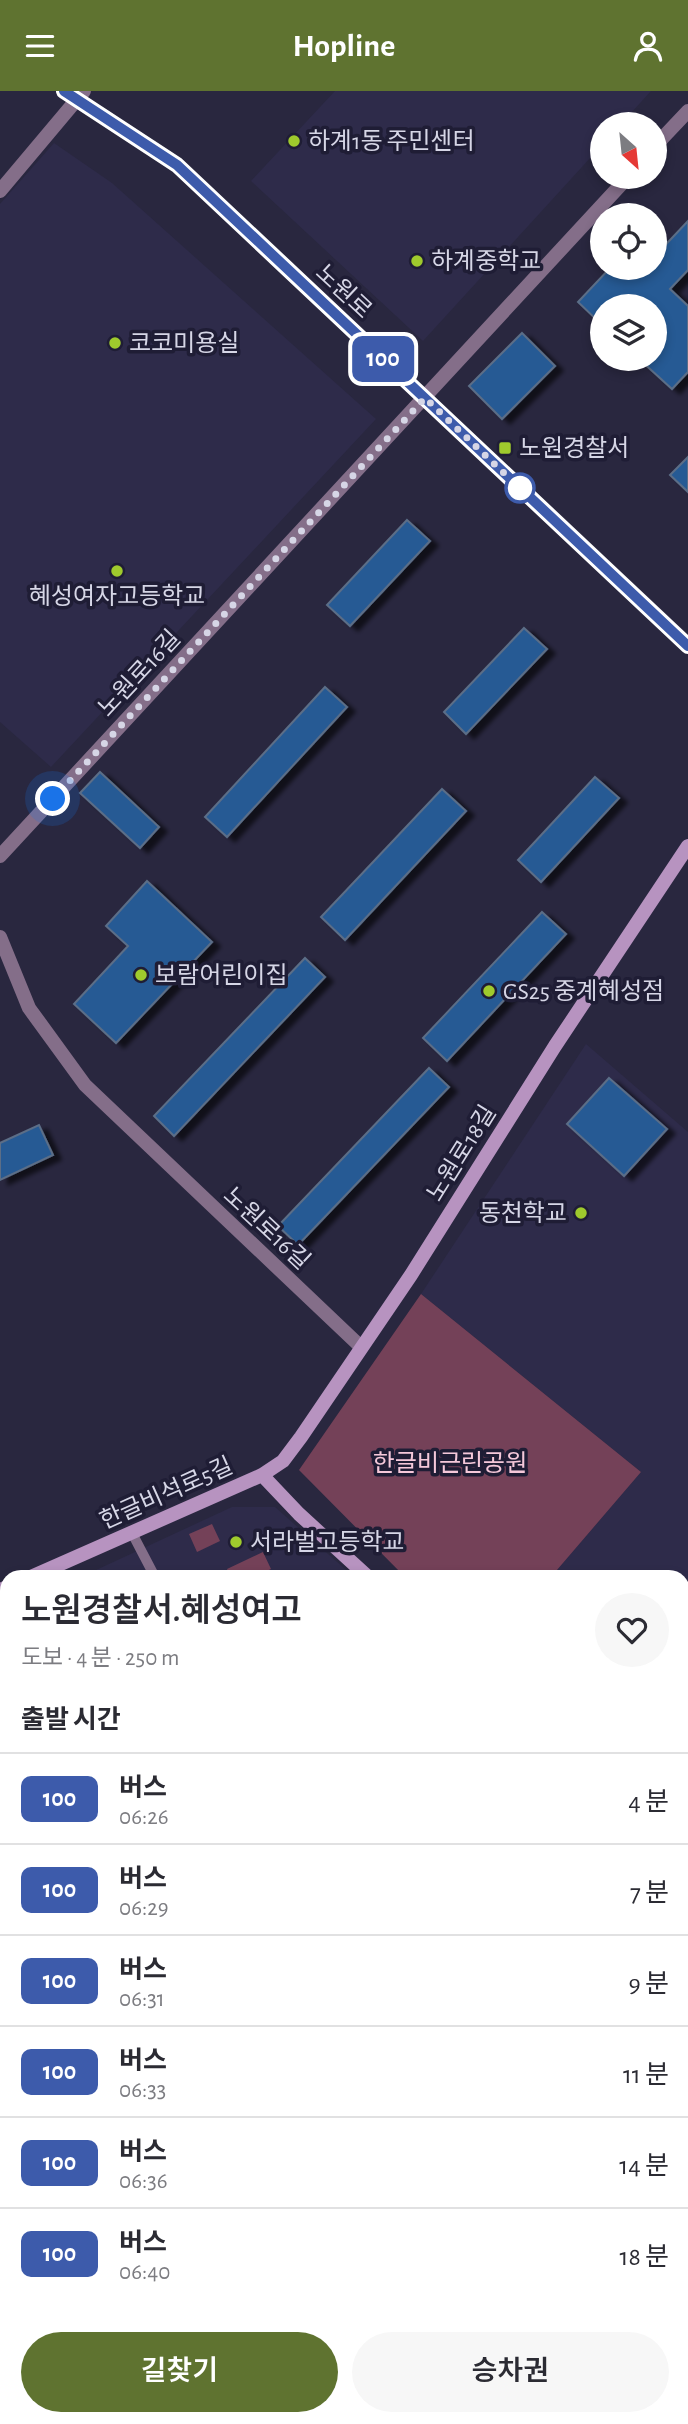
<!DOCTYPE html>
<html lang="ko">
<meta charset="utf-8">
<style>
body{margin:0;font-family:"Alegreya Sans","Noto Sans KR",sans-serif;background:#f7f7f7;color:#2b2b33;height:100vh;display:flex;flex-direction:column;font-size:26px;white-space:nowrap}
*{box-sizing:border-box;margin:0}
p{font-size:23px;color:#7c7c81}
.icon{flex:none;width:38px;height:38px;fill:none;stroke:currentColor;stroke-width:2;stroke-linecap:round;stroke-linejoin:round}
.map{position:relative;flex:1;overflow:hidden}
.side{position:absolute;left:0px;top:1479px;width:690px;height:856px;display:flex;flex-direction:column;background:#fff;border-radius:21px 21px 0 0;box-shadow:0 4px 10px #0003}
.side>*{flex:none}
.badge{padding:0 14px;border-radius:10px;font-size:24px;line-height:46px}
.needle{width:46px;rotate:153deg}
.tools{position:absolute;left:590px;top:21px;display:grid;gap:14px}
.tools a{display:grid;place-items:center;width:77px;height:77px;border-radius:50%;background:#fff;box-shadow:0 4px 10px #0003;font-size:35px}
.you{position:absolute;width:35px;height:35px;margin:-18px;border:5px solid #fff;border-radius:50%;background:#1a73e8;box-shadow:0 0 0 10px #1a73e833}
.map>.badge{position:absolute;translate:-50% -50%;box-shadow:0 0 0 4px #fff}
h2{padding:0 21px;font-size:26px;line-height:63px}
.round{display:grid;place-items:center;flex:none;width:74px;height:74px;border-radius:37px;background:#f7f7f7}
.summary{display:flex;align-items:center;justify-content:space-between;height:119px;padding:0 21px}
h1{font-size:33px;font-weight:600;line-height:52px}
.primary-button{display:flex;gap:14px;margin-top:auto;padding:14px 21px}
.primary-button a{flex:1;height:80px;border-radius:42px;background:#5f7330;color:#fff;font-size:28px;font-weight:600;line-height:80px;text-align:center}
.primary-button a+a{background:#f7f7f7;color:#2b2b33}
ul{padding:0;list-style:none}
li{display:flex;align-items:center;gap:21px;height:91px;padding:0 21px;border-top:2px solid #e1e1e2}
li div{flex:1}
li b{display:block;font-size:26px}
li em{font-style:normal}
li .badge{min-width:77px;font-weight:700;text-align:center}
header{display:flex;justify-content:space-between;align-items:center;height:91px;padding:0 21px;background:#5f7330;color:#fff;font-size:32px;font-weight:600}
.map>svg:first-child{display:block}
.built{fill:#2e2b4a}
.green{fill:#744158}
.building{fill:#285a94;stroke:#5b6e87;stroke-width:2;filter:url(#shadow)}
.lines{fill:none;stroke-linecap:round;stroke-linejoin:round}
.lane{stroke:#846e89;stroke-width:10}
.street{stroke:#846e89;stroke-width:14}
.secondary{stroke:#b793c0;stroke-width:14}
.line-casing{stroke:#fff;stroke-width:16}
.line{stroke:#3d5bab;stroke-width:10}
.walk{stroke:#d6d6e6;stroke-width:7;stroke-dasharray:0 12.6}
.poi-dot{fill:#9fca2d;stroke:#1f1d35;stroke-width:2.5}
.stop-dot{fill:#fff;stroke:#3d5bab;stroke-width:3.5}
.labels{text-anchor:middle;stroke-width:7;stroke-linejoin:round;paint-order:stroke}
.poi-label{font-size:24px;fill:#d6d6e6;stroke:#1f1d35;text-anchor:start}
.street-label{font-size:24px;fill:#d6d6e6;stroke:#1f1d35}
.park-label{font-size:24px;fill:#f5c8da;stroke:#1f1d35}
</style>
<header><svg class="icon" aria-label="menu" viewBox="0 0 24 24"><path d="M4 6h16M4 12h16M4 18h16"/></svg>Hopline<svg class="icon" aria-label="person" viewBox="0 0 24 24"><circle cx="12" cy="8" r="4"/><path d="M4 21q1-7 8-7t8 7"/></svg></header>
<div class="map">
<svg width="688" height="2333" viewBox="0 0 688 2333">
<defs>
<filter id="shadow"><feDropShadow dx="8" dy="4.5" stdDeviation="2" flood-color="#0009"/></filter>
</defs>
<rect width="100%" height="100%" fill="#29273f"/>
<!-- built -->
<path class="built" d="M335 0H651L621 33H602V54L423 250 251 90Z
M54 52 112 92 376 328 51 676 0 631V113Z
M586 953 688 1041V1751L682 1746V1486H551L641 1381 421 1203Z
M232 1416H275L354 1486H81Z"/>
<!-- green -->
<path class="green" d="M421 1203 641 1381 551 1486H405L299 1379Z
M212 1433 220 1450 197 1461 189 1443Z
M263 1461 271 1478 254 1486H230L227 1478Z
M7 1876V1963L0 1968V1881Z
M688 2015V2190L683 2193 682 2017Z
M7 2070V2271L0 2279V2071Z
M375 2328H455L449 2333H378Z"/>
<!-- building -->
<path class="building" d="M688 130V179L670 198 688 215V281L672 298 639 268H654V215H602V234L578 211 610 177H631L638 183 644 177H654V166Z
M522 242 555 275 502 328 469 295Z
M688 366V401L670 384Z
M407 429 430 450 350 535 327 514Z
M524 537 547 558 466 643 444 621Z
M325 596 347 616 227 746 205 726Z
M100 681 159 736 140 757 80 702Z
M595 686 619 707 541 791 518 769Z
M442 698 466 720 345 849 321 826Z
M147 790 212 851 116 952 74 913 128 855 106 835Z
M542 821 566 843 447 970 423 947Z
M305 867 325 886 174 1045 154 1025Z
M429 977 449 996 298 1154 278 1135Z
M609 987 667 1038 624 1085 567 1033Z
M39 1034 53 1064 0 1089V1052Z"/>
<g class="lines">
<!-- lane -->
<path class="lane" d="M132 1442 155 1486"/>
<!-- street -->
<path class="street" d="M654 56 688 20
M0 100 84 0
M0 765 628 86
M0 846 29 917 85 994 361 1256"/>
<!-- secondary -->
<path class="secondary" d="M64 0 177 74 688 555
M262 1384 299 1423 368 1486
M31 1486 262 1384 283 1370 301 1346 411 1184 555 955 688 755
M0 1499 7 1496
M0 1623 7 1639
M682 1766 688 1771
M682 2214 688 2212
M327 2328 330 2333
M473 2333 480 2328"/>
</g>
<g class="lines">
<defs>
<path id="line" d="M64 0 177 74 688 555"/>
</defs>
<!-- line casing -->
<use href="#line" class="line-casing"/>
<!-- line -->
<use href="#line" class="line"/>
<!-- walk -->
<path class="walk" d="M53 708 425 307 526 403 520 397"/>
</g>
<!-- markers -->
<g class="poi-dot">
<circle cx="294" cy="50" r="7"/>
<circle cx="417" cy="170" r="7"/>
<circle cx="115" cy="252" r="7"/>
<rect x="498" y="350" width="14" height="14" rx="3.5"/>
<circle cx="117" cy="480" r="7"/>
<circle cx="141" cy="884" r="7"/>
<circle cx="489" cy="900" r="7"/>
<circle cx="581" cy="1122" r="7"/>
<circle cx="236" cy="1451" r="7"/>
</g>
<circle class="stop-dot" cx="520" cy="397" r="14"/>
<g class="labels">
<!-- poi labels -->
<g class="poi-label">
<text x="308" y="58">하계1동 주민센터</text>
<text x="431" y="178">하계중학교</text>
<text x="129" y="260">코코미용실</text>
<text x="519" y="365">노원경찰서</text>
<text x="117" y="513" text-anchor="middle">혜성여자고등학교</text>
<text x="155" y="892">보람어린이집</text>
<text x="503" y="908">GS25 중계혜성점</text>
<text x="567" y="1130" text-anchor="end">동천학교</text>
<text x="250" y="1459">서라벌고등학교</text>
</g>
<!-- street labels -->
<g class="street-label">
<text transform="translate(344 200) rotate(43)" y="8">노원로</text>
<text transform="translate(139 582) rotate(-47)" y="8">노원로16길</text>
<text transform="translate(461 1062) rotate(-58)" y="8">노원로18길</text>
<text transform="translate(267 1137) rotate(43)" y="8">노원로16길</text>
<text transform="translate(166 1402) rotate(-24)" y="8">한글비석로5길</text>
</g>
<!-- park labels -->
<g class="park-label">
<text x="450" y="1380">한글비근린공원</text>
</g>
</g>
</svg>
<div class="tools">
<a><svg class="needle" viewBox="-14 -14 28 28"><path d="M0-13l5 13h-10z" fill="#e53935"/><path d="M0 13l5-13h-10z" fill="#7c7c81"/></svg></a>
<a><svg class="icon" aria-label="locate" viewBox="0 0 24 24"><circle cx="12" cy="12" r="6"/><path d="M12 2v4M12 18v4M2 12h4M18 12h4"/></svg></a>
<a><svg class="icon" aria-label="layers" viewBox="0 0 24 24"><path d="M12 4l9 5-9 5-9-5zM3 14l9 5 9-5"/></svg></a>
</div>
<div class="you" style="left:53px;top:708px"></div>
<b class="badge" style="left:383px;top:268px;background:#3d5bab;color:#fff">100</b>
<section class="side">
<div class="summary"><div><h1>노원경찰서.혜성여고</h1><p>도보 · 4 분 · 250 m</p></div><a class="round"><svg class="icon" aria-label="heart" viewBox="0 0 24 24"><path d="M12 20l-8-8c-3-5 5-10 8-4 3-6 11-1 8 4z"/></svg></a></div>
<h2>출발 시간</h2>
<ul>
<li><span class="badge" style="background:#3d5bab;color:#fff">100</span><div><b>버스</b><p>06:26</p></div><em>4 분</em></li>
<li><span class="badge" style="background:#3d5bab;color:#fff">100</span><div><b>버스</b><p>06:29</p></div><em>7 분</em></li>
<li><span class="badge" style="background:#3d5bab;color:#fff">100</span><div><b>버스</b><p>06:31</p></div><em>9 분</em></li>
<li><span class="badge" style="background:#3d5bab;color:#fff">100</span><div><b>버스</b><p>06:33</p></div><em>11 분</em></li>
<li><span class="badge" style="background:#3d5bab;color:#fff">100</span><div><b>버스</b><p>06:36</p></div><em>14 분</em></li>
<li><span class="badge" style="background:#3d5bab;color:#fff">100</span><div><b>버스</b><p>06:40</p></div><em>18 분</em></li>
</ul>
<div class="primary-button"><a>길찾기</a><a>승차권</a></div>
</section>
</div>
